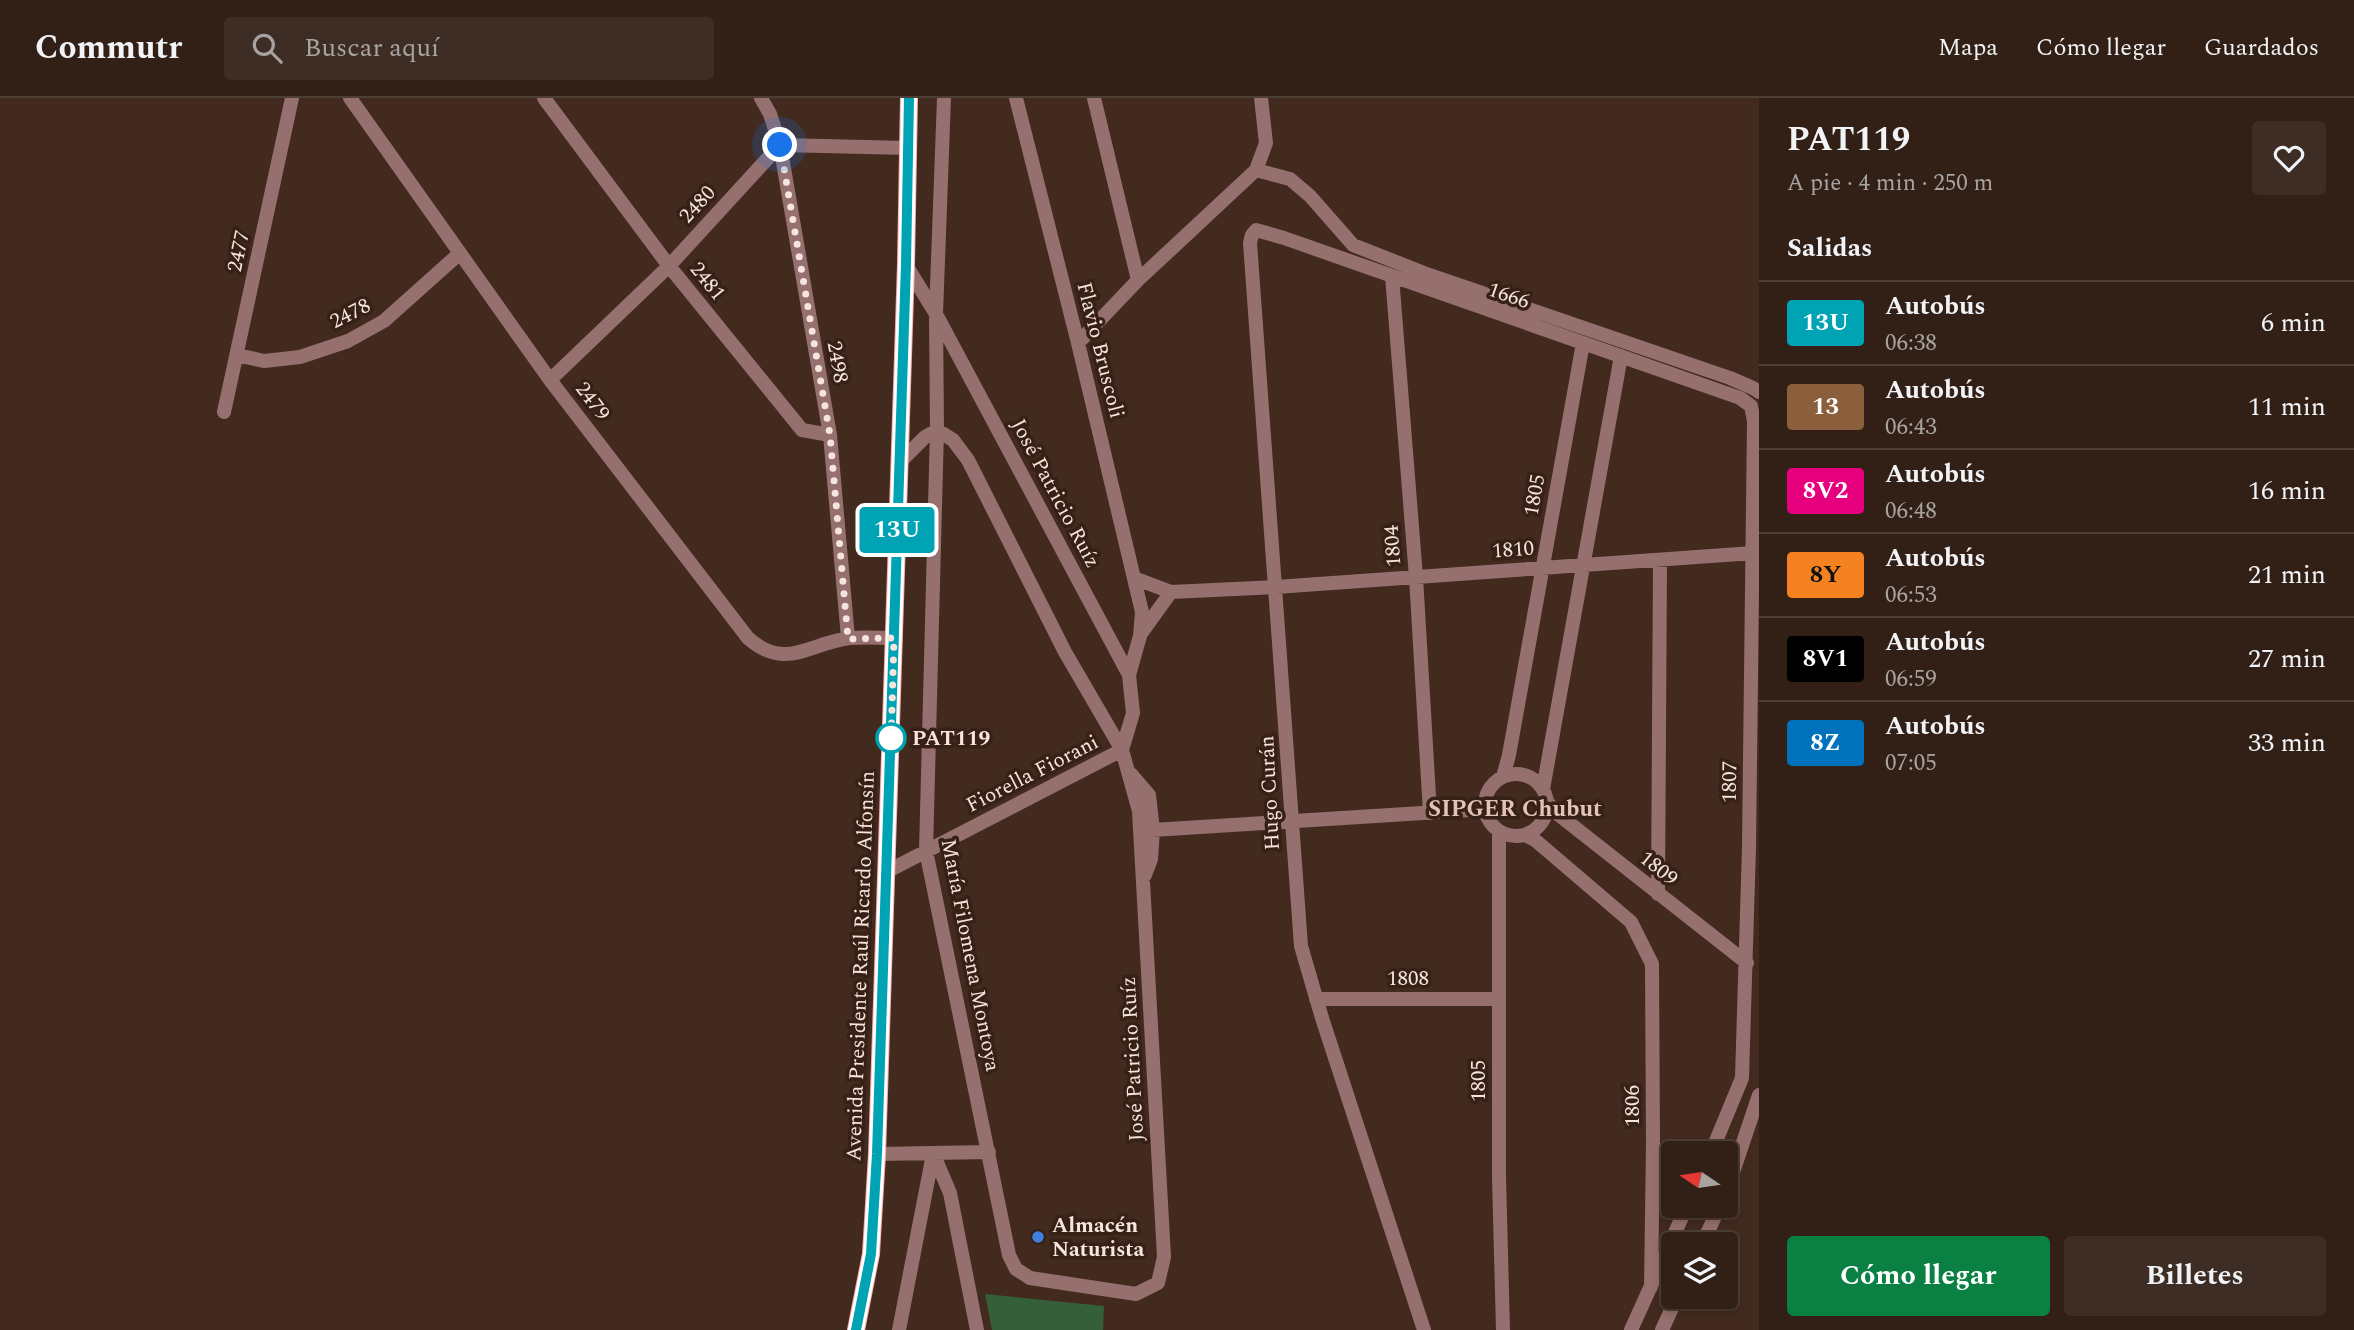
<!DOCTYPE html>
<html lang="es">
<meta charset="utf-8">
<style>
body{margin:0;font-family:Spectral,serif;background:#3d2d24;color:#f1f3f6;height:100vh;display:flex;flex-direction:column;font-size:26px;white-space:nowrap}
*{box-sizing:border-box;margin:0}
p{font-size:23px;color:#a8a3a1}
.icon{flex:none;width:38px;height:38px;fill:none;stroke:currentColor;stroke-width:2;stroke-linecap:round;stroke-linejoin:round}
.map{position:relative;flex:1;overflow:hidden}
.details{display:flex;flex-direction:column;background:#322017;width:595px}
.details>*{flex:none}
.badge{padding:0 14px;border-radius:5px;font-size:24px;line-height:46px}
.needle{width:46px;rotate:283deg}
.controls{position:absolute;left:1661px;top:1043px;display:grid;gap:14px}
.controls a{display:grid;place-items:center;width:77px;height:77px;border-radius:7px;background:#322017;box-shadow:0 4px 10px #0003,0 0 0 2px #4d3e36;font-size:35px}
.you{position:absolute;width:35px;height:35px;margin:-18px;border:5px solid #fff;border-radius:50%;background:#1a73e8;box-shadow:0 0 0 10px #1a73e833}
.map>.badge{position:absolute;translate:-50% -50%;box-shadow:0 0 0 4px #fff}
h2{padding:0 28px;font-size:26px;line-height:63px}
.round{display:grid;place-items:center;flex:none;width:74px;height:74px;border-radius:7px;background:#3d2d24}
.overview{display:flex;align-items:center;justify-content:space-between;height:119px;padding:0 28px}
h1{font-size:33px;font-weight:700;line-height:52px}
.primary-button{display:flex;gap:14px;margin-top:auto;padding:14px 28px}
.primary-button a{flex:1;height:80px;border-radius:7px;background:#0b8043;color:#fff;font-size:28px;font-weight:700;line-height:80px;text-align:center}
.primary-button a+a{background:#3d2d24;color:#f1f3f6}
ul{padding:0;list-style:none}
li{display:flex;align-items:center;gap:21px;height:84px;padding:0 28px;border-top:2px solid #4d3e36}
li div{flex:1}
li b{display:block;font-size:26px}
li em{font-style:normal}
li .badge{min-width:77px;font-weight:700;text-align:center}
header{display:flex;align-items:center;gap:42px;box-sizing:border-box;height:98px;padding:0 35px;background:#322017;border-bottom:2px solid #4d3e36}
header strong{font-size:33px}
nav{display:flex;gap:38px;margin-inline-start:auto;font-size:24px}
.search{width:490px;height:63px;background:#3d2d24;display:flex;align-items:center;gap:18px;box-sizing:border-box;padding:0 24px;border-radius:7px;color:#a8a3a1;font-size:26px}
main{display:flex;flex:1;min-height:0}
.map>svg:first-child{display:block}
.green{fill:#345f39}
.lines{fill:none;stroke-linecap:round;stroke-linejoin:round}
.street{stroke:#96706f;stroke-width:14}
.primary{stroke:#faadac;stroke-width:18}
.line-casing{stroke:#fff;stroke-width:16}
.line{stroke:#00a3b4;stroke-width:10}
.walk{stroke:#f5e5dd;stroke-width:7;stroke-dasharray:0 12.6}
.stop-dot{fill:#fff;stroke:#00a3b4;stroke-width:3.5}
.shop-dot{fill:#3f7fe0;stroke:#372016;stroke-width:2.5}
.labels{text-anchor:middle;stroke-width:7;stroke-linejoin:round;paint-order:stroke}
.street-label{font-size:21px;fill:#f5e5dd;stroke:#372016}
.stop-label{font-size:21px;font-weight:bold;fill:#f5e5dd;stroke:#372016;text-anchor:start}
.poi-label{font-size:21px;font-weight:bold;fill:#f5e5dd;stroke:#372016;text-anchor:start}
.neighbourhood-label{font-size:23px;font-weight:bold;fill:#e2c3b5;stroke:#372016}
</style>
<header>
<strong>Commutr</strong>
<div class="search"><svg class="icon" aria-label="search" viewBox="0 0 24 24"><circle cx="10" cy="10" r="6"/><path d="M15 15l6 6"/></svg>Buscar aquí</div>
<nav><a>Mapa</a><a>Cómo llegar</a><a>Guardados</a></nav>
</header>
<main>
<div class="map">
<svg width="1759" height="1232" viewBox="0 0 1759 1232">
<rect width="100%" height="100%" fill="#422a1f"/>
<!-- green -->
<path class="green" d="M985 1196 1104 1208 1103 1232H992Z"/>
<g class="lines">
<!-- street -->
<path class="street" d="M350 0 550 282 748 540C786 574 811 544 850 540 865 539 880 540 894 540
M544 0 669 168 802 332 830 337
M761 0 770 16 780 47 830 337 848 540
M1016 0 1078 245 1142 514 1140 538 1129 577
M1094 0 1138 182
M1256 72 1290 81 1310 98 1353 147 1424 175 1730 280 1753 290 1759 294
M906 167 936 216 1129 577 1133 615 1122 652
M1392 178 1416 479 1430 715
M1078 245 1138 182 1256 72 1266 45 1261 0
M237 257 264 263 300 259 348 243 384 223 460 155
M550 282 669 168 780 47 908 50
M224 314 292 0
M899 365 925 339 937 332 953 342 968 362 1065 554 1122 652 1139 713 1164 1159 1158 1185 1136 1196 1030 1180 1016 1171 1009 1157 926 753 937 332 936 216 944 0
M1134 480 1171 494 1140 537
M1171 494 1276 489 1753 455
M1131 676 1149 697 1153 732 1151 761 1145 777
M1485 707a31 31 0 1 1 62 0a31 31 0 1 1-62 0Z
M1503 679 1509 657 1583 245
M1543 691 1621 258
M1547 704 1559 717 1747 865
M1153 732 1486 711
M1499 733V1079L1503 1232
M1525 737 1535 742 1631 824 1652 866 1653 1045 1651 1189
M886 774 1122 652
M1658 796 1660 462
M1316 901H1499
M933 1055 950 1095 977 1232
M877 1056 989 1054
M1726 1095 1759 997
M1702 1146 1720 1108
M899 1232 933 1056
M1424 1232 1322 920 1301 848 1250 145 1252 137 1256 132 1284 140 1740 300 1751 308 1754 323 1749 749 1742 980 1711 1055
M1631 1232 1687 1108
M1662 1232 1677 1199"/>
<!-- primary -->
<path class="primary" d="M856 1232 871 1156 877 1056 906 166 909 0"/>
</g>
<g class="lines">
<defs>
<path id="line" d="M856 1232 871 1156 877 1056 906 166 909 0"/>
</defs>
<!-- line casing -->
<use href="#line" class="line-casing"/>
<!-- line -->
<use href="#line" class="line"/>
<!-- walk -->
<path class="walk" d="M780 47 830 337 848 541 894 540 891 644V640"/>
</g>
<!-- markers -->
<circle class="stop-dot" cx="891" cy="640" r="14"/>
<circle class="shop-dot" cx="1038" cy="1139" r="7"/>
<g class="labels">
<!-- street labels -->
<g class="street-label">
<text transform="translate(697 106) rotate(-47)" y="7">2480</text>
<text transform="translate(238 153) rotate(-78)" y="7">2477</text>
<text transform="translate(708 183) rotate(51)" y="7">2481</text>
<text transform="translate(1509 197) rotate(19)" y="7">1666</text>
<text transform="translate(350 215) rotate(-27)" y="7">2478</text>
<text transform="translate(1101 252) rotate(76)" y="7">Flavio Bruscoli</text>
<text transform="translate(838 264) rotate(80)" y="7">2498</text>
<text transform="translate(593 303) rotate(53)" y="7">2479</text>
<text transform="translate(1056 395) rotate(62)" y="7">José Patricio Ruíz</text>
<text transform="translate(1534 397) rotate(-80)" y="7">1805</text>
<text transform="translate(1392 448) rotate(-94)" y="7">1804</text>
<text transform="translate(1513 451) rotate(-4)" y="7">1810</text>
<text transform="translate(1032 675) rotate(-27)" y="7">Fiorella Fiorani</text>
<text transform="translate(1729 684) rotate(-89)" y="7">1807</text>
<text transform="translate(1269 695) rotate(-93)" y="7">Hugo Curán</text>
<text transform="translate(1659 770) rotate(39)" y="7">1809</text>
<text transform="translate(971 857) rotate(79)" y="7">María Filomena Montoya</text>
<text transform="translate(860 868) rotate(-88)" y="7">Avenida Presidente Raúl Ricardo Alfonsín</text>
<text x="1408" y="887">1808</text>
<text transform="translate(1132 961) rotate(-93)" y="7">José Patricio Ruíz</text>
<text transform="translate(1478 983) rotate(-90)" y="7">1805</text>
<text transform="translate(1632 1008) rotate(-90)" y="7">1806</text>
</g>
<!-- stop labels -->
<g class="stop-label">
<text x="912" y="647">PAT119</text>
</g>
<!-- poi labels -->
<g class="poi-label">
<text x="1052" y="1134">Almacén<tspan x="1052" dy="24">Naturista</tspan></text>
</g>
<!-- neighbourhood labels -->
<g class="neighbourhood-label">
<text x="1515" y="718">SIPGER Chubut</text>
</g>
</g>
</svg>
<div class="controls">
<a><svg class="needle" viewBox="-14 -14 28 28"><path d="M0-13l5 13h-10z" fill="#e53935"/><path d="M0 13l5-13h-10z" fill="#a8a3a1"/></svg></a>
<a><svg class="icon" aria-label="layers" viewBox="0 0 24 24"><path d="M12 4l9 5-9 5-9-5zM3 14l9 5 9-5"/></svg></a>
</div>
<div class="you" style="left:780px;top:47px"></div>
<b class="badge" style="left:897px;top:432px;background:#00a3b4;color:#fff">13U</b>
</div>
<section class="details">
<div class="overview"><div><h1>PAT119</h1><p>A pie · 4 min · 250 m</p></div><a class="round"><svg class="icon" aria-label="heart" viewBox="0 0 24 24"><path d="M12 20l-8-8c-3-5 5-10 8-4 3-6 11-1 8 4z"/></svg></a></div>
<h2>Salidas</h2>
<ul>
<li><span class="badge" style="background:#00a3b4;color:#fff">13U</span><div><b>Autobús</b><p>06:38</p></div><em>6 min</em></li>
<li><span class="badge" style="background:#8b5e3c;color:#fff">13</span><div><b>Autobús</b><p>06:43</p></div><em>11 min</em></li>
<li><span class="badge" style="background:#e6007e;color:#fff">8V2</span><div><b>Autobús</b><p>06:48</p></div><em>16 min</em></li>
<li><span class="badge" style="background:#f58220;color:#111">8Y</span><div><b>Autobús</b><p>06:53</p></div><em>21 min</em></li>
<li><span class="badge" style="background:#000;color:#fff">8V1</span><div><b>Autobús</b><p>06:59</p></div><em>27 min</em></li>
<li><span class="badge" style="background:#0072bc;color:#fff">8Z</span><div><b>Autobús</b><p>07:05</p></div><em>33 min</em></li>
</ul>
<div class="primary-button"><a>Cómo llegar</a><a>Billetes</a></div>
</section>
</main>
